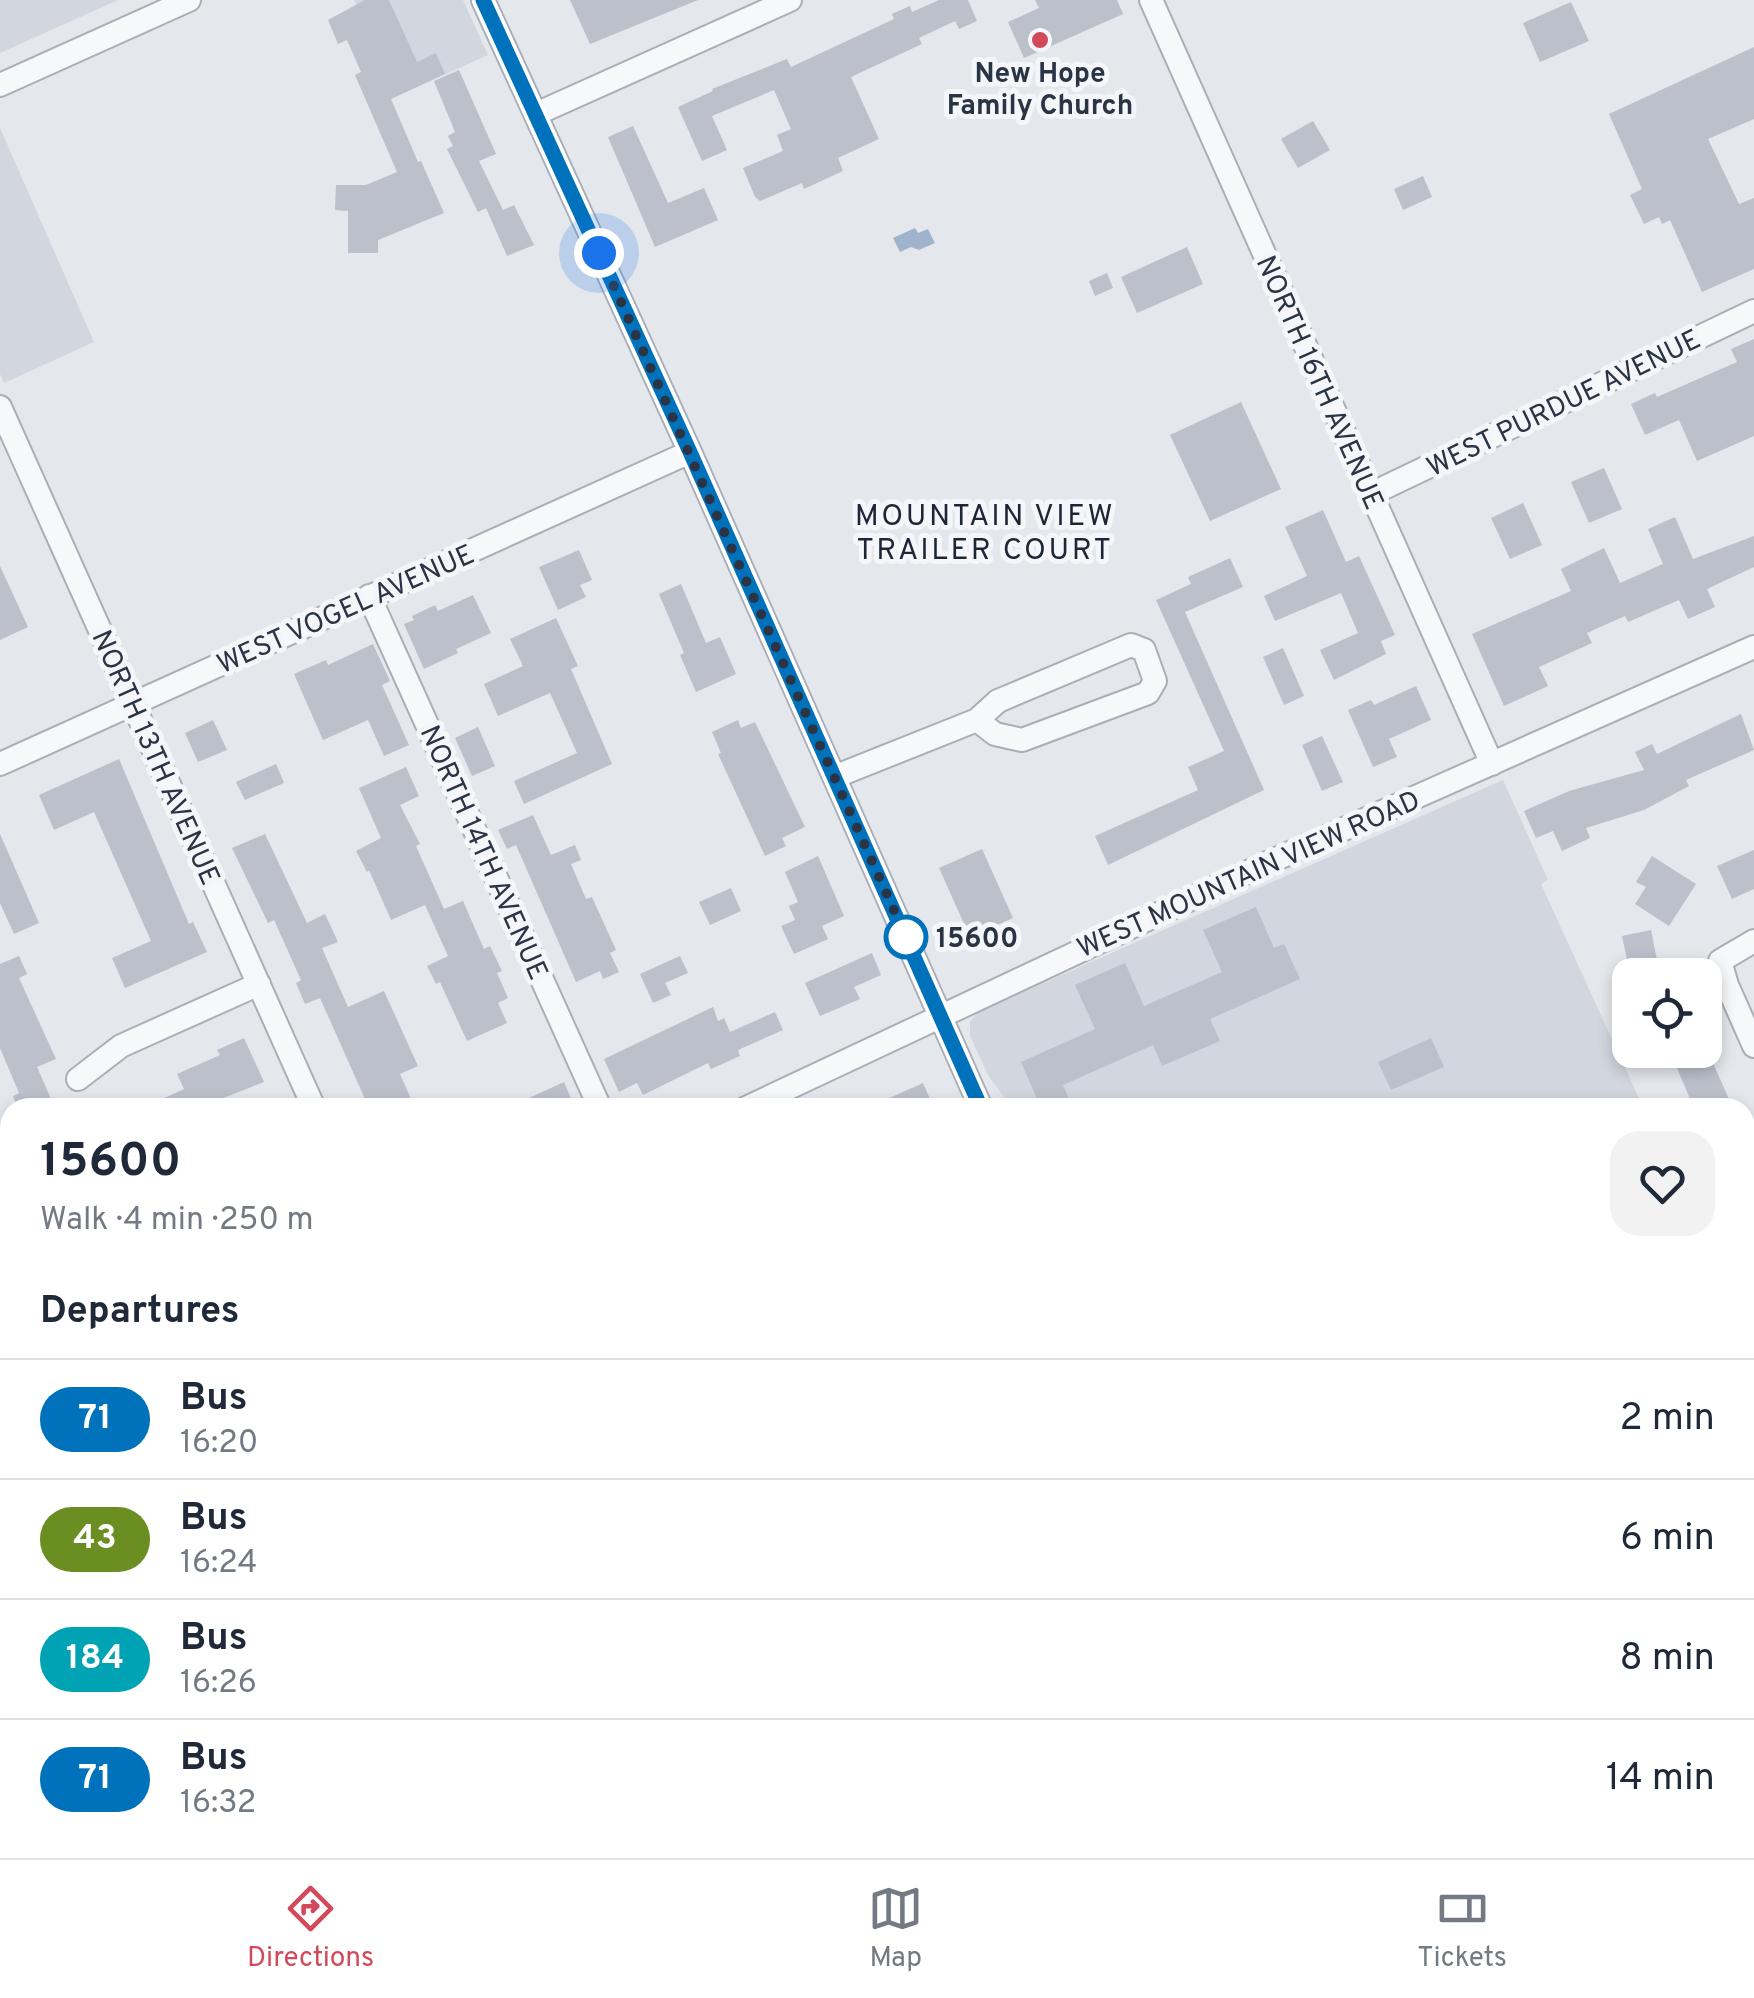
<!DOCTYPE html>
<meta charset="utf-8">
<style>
body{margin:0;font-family:Overpass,sans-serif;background:#f2f2f3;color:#1f2937;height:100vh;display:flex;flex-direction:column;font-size:38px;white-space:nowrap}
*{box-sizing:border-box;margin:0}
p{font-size:32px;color:#747a83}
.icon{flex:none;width:55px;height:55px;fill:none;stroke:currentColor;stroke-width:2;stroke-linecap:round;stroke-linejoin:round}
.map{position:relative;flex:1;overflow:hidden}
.panel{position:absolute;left:0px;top:1098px;width:1755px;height:762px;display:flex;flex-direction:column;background:#fff;border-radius:30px 30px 0 0;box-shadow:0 5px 15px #0003}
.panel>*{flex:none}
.badge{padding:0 20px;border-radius:32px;font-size:35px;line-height:65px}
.controls{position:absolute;left:1612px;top:958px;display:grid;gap:20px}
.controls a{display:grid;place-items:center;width:110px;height:110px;border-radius:20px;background:#fff;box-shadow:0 5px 15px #0003;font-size:50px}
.you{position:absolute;width:50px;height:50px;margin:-25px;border:8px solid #fff;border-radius:50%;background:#1a73e8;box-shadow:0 0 0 15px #1a73e833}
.map>.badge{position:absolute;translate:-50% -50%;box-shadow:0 0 0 5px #fff}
h2{padding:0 40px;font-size:38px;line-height:90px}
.round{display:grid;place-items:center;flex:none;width:105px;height:105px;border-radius:30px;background:#f2f2f3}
.summary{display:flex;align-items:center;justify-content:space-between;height:170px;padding:0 40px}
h1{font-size:48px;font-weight:700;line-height:75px}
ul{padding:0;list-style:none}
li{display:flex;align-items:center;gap:30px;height:120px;padding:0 40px;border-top:2px solid #e0e1e3}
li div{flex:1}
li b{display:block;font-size:38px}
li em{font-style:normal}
li .badge{min-width:110px;font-weight:700;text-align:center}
.dock{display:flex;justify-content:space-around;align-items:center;height:140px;border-top:2px solid #e0e1e3;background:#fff;font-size:28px;color:#747a83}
.dock a{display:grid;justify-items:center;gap:5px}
.dock .active{color:#d1495b}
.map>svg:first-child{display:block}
.built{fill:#d2d6de}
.green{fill:#c9d6c5}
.water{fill:#9fb4cc}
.building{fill:#bbc0ca}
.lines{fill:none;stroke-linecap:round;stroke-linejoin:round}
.minor-casing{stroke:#a9aeb7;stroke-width:26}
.minor{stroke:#f7f8fa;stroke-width:22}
.line-casing{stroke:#fff;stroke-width:22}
.line{stroke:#0072bc;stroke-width:15}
.walk{stroke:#2b3445;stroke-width:10;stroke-dasharray:0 18}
.poi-dot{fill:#d1495b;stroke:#f4f6f9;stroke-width:4}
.stop-dot{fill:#fff;stroke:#0072bc;stroke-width:5}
.labels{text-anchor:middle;stroke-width:10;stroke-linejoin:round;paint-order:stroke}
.poi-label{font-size:28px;font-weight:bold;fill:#2b3445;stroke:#f4f6f9}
.street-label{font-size:28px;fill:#2b3445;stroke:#f4f6f9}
.stop-label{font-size:28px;font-weight:bold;fill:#2b3445;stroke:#f4f6f9;text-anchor:start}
.neighbourhood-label{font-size:30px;letter-spacing:2.5px;fill:#1d2536;stroke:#f4f6f9}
</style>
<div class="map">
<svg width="1754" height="1858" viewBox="0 0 1754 1858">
<rect width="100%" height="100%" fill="#e4e7ec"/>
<!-- built -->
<path class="built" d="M0 0H118L0 53Z
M354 0H463L488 55 397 96Z
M0 128 94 342 4 383 0 374Z
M1503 780 1548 880 1541 884 1643 1107H1012L989 1077 970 1036V1022L978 1012Z
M1745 1332 1754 1353V1771L1745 1770Z
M1337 1850H1534L1537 1858H1340Z"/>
<!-- green -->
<path class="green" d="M1745 1770 1754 1771V1858H1537L1534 1850H1745Z"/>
<!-- water -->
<path class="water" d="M915 228 918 233 928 229 935 243 919 250 911 247 900 252 893 238Z"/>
<!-- building -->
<path class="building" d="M365 0H389L417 62 436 53 445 74 391 99 418 162 421 161 444 213 378 240V253H348V211L335 210 336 185H366L397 172 355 75 361 72 347 40 338 44 328 20Z
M570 0H698L590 44Z
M939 0H968L977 21 959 29 955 21 919 38 922 44 851 77 879 139 838 158 843 171 804 189 802 183 760 201 755 197 743 168 783 151 777 135 791 129 774 90 712 116 727 150 702 161 678 107 713 91 712 89 787 59 791 67 894 19 892 14 910 6 912 12Z
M1035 0H1117L1123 14 1024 58 1008 22 1039 8Z
M1571 2 1589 41 1540 62 1523 23Z
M1754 47V119L1708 139 1739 204 1754 198V269L1702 292 1670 220 1662 224 1659 217 1644 224 1630 195 1642 189 1609 114Z
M459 70 496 154 479 161 503 210 514 205 534 245 507 256 486 208 478 212 447 149 453 146 448 136 455 132 434 81Z
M1313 121 1330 150 1298 168 1281 139Z
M633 126 668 203 704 188 718 220 655 247 608 137Z
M1423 176 1432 197 1403 210 1394 189Z
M1187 247 1203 284 1137 313 1121 277Z
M1107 273 1113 288 1095 296 1089 281Z
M1754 339V436L1697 461 1679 420 1645 435 1631 404 1655 393 1657 397 1737 362 1731 349Z
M1241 402 1281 489 1210 521 1170 435Z
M1604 468 1622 509 1589 523 1571 482Z
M1523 503 1542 545 1510 559 1491 518Z
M1323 510 1346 562 1359 556 1395 635 1381 641 1386 654 1334 680 1320 650 1358 633 1341 593 1275 621 1264 596 1307 576 1285 527Z
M1675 517 1693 559 1754 536V567L1707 589 1715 607 1688 619 1679 600 1628 622 1625 616 1587 633 1592 643 1539 667 1548 686 1504 706 1472 634 1571 591 1561 569 1604 548 1620 583 1663 564 1648 529Z
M579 550 592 580 580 585 586 597 558 610 539 567Z
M1230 558 1243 587 1185 612 1264 790 1108 865 1095 836 1198 790 1188 767 1224 751 1156 600 1191 584 1188 577Z
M0 566 28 627 0 640Z
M681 584 706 643 720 637 736 674 696 692 680 655 684 653 659 594Z
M473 595 491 633 456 649 458 653 424 669 404 624 414 620 412 616 435 605 438 611Z
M556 618 578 666 571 669 612 764 524 804 514 781 577 753 550 693 498 716 484 684 523 666 510 639Z
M373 644 390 681 382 685 409 745 384 756 368 720 323 740 294 674 326 660 328 665Z
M1283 648 1304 696 1284 705 1263 657Z
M1416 686 1431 720 1389 739 1397 757 1373 767 1348 710 1371 700 1374 705Z
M1741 714 1754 750 1686 780 1689 786 1644 810 1586 828 1590 838 1562 851 1553 831 1536 838 1524 811 1569 791 1644 770 1635 752 1652 744 1657 754Z
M213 720 227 750 198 762 185 733Z
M738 720 741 728 755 722 805 827 782 838 786 846 765 856 718 754 721 753 712 732Z
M478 727 495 766 472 776 455 738Z
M1322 736 1343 782 1322 791 1302 745Z
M119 759 189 924 193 922 207 952 125 988 112 958 151 941 94 812 54 830 39 795Z
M276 764 284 783 245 800 236 782Z
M406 767 419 796 400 805 420 844 416 846 444 909 463 901 484 949 490 946 502 971 497 973 508 998 498 1003 507 1023 467 1041 440 982 436 984 427 966 448 956 425 905 391 920 369 870 367 872 356 851 381 838 359 788Z
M533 815 551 855 575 845 581 860 571 864 586 899 592 897 616 950 610 953 619 972 603 979 600 971 576 982 516 845 507 849 498 830Z
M0 834 39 923 14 934 0 903Z
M265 834 307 923 325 914 338 942 322 948 348 1007 384 991 418 1066 400 1074 415 1108H369L320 998 305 1004 296 983 301 980 274 920 268 923 232 848Z
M982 849 1013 918 970 937 939 868Z
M1754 850V889L1732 899 1717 866Z
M818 856 844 916 822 926 828 939 794 954 781 926 795 920 789 906 798 902 785 872Z
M1652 856 1696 884 1669 926 1635 904 1646 887 1636 882Z
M731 888 741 911 710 925 699 902Z
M1256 907 1274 948 1284 944 1300 979 1210 1019 1220 1041 1162 1066 1153 1045 1063 1085 1073 1108H1041L1021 1062 1095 1029 1075 985 1125 963 1144 1006 1222 972 1203 930Z
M1651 930 1660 975H1630L1622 936Z
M872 953 881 975 854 987 860 999 820 1016 805 983Z
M19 956 27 974 19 978 56 1059 37 1067 55 1108H18L13 1096 19 1093 0 1048V964Z
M680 956 688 973 665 983 671 995 653 1003 640 974Z
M713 1007 718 1021 724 1018 730 1032 775 1012 783 1030 738 1050 740 1056 711 1069 708 1063 643 1095 637 1083 619 1092 604 1059Z
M244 1038 264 1082 198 1108H143L184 1089 177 1074 220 1055 217 1050Z
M1431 1038 1444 1067 1391 1090 1378 1062Z
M1705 1045 1733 1108H1694L1673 1059 1694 1050H1705Z
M564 1082 575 1108H507Z
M923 1083 934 1108H867Z"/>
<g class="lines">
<defs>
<path id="minor" d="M483 0 690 452 981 1108
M1151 0 1492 764
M0 85 189 0
M536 114 790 0
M0 407 314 1108
M1371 494 1754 311
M369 596 600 1108
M0 764 690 452
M834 777 977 720 995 734 1022 740 1148 693 1155 681 1144 650 1131 645 998 701 977 720
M1754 941 1720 961 1727 985 1754 1046
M78 1079 121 1046 259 984
M746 1108 1265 864 1754 647
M0 1285 10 1307
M0 1446 10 1441
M0 1773 10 1769
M646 1850 649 1858
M1314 1850 1318 1858
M549 1858 567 1850
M1272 1858 1290 1850"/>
</defs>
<!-- minor casing -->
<use href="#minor" class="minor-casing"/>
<!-- minor -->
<use href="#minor" class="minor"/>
</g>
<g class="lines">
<defs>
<path id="line" d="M483 0 690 452 981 1108"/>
</defs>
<!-- line casing -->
<use href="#line" class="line-casing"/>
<!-- line -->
<use href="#line" class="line"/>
<!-- walk -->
<path class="walk" d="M599 253 906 937"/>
</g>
<!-- markers -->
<circle class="poi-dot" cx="1040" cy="40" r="10"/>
<circle class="stop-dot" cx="906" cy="937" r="20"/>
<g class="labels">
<!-- poi labels -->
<g class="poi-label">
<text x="1040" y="82">New Hope<tspan x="1040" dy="32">Family Church</tspan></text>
</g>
<!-- street labels -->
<g class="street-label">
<text transform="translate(1321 382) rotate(66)" y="10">NORTH 16TH AVENUE</text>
<text transform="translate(1563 402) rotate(-26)" y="10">WEST PURDUE AVENUE</text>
<text transform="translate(345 608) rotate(-24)" y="10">WEST VOGEL AVENUE</text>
<text transform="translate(157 757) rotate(66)" y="10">NORTH 13TH AVENUE</text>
<text transform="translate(485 852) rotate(66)" y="10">NORTH 14TH AVENUE</text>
<text transform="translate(1248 873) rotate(-24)" y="10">WEST MOUNTAIN VIEW ROAD</text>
</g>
<!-- stop labels -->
<g class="stop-label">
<text x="936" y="947">15600</text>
</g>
<!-- neighbourhood labels -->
<g class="neighbourhood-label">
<text x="985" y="525">MOUNTAIN VIEW<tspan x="985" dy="34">TRAILER COURT</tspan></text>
</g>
</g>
</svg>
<div class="controls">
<a><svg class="icon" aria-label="locate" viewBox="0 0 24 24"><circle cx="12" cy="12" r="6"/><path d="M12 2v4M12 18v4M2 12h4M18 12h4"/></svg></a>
</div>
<div class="you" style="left:599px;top:253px"></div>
<section class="panel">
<div class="summary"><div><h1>15600</h1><p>Walk · 4 min · 250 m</p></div><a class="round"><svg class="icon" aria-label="heart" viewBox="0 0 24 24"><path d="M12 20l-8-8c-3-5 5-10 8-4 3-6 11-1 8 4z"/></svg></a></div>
<h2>Departures</h2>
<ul>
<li><span class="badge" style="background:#0072bc;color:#fff">71</span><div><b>Bus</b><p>16:20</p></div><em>2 min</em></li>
<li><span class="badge" style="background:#6b8e23;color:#fff">43</span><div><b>Bus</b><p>16:24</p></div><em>6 min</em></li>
<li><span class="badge" style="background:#00a3b4;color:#fff">184</span><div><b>Bus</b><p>16:26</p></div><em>8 min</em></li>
<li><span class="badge" style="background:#0072bc;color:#fff">71</span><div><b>Bus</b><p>16:32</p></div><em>14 min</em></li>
</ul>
</section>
</div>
<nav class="dock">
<a class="active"><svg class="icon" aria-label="directions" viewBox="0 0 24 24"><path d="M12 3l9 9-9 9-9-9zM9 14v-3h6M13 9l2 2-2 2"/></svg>Directions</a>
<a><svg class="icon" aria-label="map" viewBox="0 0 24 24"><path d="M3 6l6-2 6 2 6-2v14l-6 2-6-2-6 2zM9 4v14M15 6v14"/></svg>Map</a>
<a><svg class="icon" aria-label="tickets" viewBox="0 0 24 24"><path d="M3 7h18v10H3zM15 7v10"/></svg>Tickets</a>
</nav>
